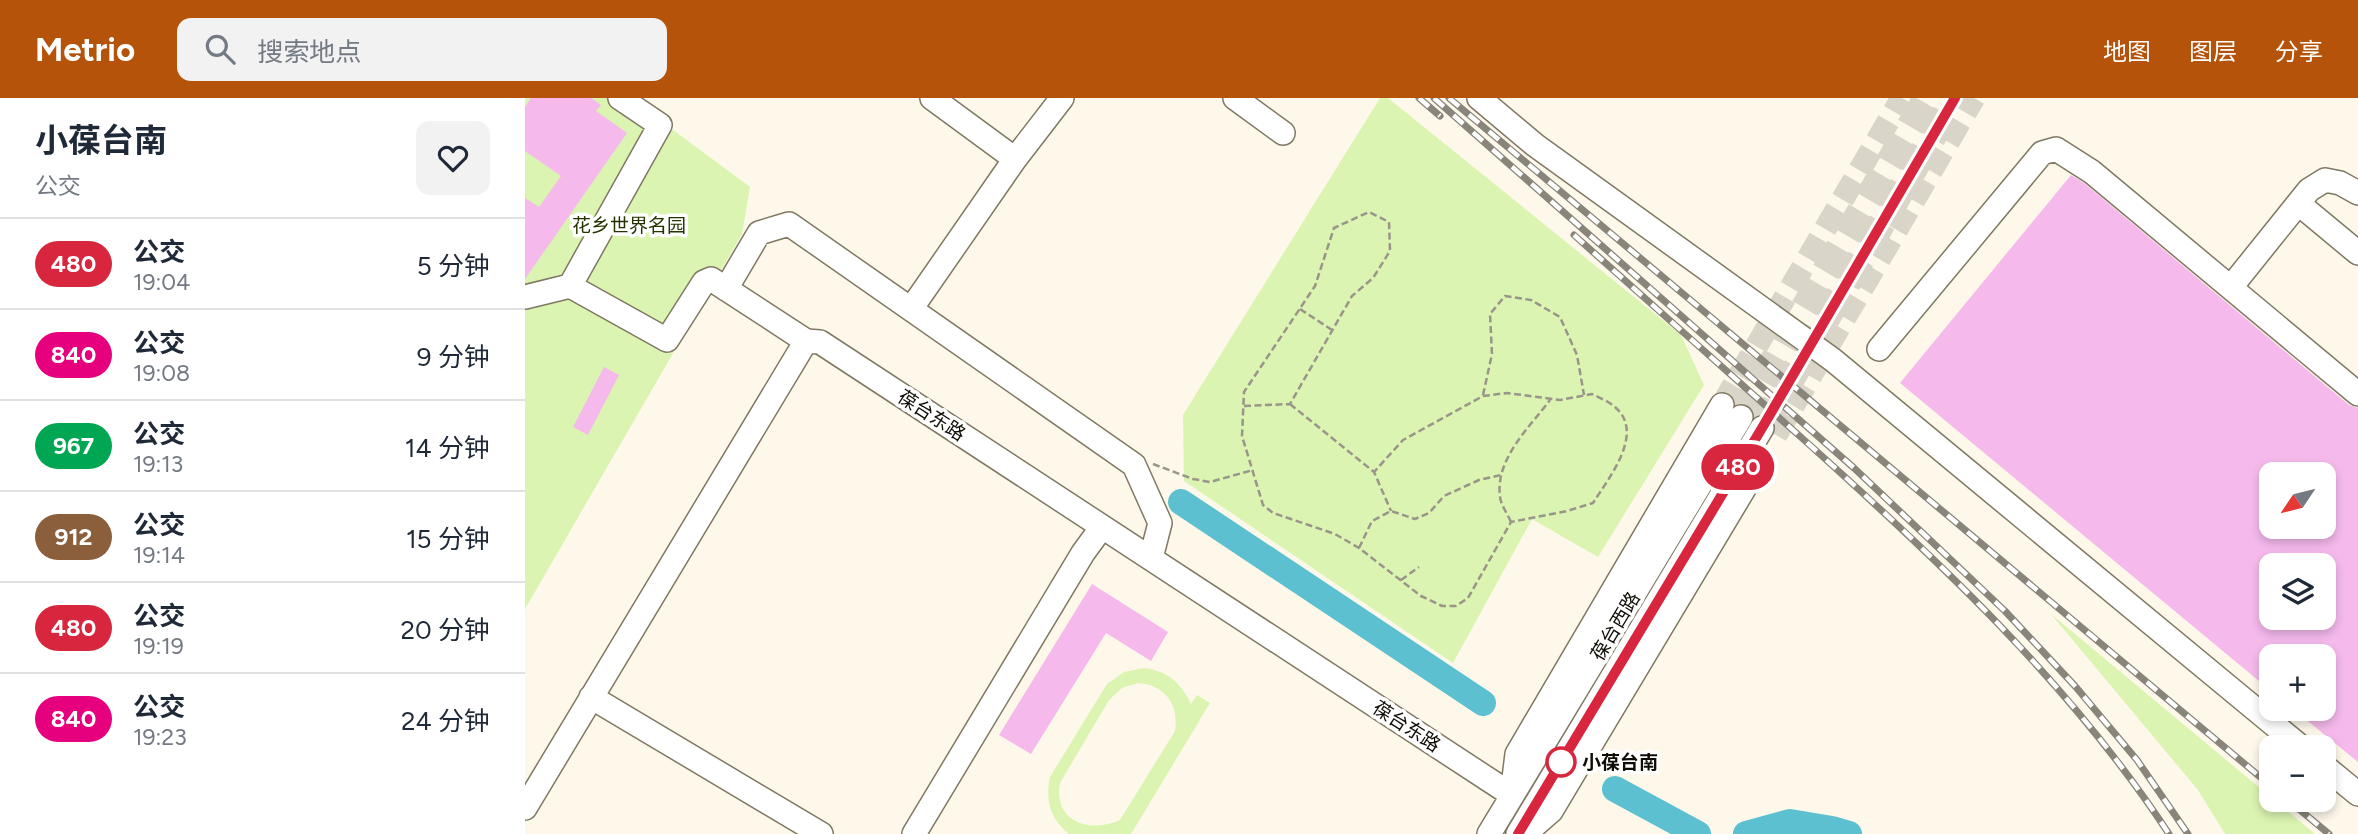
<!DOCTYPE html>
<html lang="zh">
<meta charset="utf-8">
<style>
body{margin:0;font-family:Figtree,"Noto Sans SC",sans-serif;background:#f2f2f3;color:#1f2937;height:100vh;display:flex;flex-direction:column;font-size:26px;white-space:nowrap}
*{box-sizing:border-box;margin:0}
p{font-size:23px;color:#747a83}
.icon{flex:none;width:38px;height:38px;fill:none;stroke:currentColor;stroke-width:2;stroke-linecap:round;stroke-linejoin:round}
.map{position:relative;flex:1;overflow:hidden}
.details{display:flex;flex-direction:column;background:#fff;width:525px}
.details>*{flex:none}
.badge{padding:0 14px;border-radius:23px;font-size:24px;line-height:46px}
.needle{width:46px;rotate:235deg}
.controls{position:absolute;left:1734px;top:364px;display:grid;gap:14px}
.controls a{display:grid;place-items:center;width:77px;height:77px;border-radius:14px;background:#fff;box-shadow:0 4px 10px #0003;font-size:35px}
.map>.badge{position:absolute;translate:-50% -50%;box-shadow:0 0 0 4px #fff}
.round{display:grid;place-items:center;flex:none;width:74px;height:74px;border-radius:14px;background:#f2f2f3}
.summary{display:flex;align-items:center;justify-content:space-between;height:119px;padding:0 35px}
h1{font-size:33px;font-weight:700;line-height:52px}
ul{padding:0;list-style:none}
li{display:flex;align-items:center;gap:21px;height:91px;padding:0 35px;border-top:2px solid #e0e1e3}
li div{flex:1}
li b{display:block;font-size:26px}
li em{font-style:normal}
li .badge{min-width:77px;font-weight:700;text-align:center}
header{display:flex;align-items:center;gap:42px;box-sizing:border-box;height:98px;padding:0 35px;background:#b45309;color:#fff}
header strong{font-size:33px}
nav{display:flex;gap:38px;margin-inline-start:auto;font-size:24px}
.search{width:490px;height:63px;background:#f2f2f3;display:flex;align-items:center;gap:18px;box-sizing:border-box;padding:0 24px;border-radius:14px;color:#747a83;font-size:26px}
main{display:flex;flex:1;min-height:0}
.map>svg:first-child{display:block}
.green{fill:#dbf4b1;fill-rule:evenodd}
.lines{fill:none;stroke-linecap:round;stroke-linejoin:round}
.river{stroke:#5dc0d1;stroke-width:26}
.building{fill:#f5b9ec;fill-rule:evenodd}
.minor-tunnel{stroke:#d9d5c8;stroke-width:23;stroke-dasharray:23 11;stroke-linecap:butt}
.major-tunnel{stroke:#d9d5c8;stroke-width:28;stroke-dasharray:28 14;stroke-linecap:butt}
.minor-casing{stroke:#807863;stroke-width:26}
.path{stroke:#99958a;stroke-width:2.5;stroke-dasharray:7 3.5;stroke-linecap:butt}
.minor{stroke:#fff;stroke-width:23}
.rail-casing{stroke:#89857a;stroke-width:7}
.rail{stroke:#fff;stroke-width:4.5;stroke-dasharray:13;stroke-linecap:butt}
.line-casing{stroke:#fff;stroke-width:16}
.line{stroke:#d7263d;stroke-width:10}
.stop-dot{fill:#fff;stroke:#d7263d;stroke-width:3.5}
.labels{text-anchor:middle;stroke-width:7;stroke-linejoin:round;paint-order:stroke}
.park-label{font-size:19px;fill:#253300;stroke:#fff}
.street-label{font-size:19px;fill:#100d06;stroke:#fff}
.stop-label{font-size:19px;font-weight:bold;fill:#100d06;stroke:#fff;text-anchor:start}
</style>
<header>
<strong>Metrio</strong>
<div class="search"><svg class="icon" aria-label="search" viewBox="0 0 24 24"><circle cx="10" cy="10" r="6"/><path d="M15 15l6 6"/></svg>搜索地点</div>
<nav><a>地图</a><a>图层</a><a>分享</a></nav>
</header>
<main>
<section class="details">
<div class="summary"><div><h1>小葆台南</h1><p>公交</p></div><a class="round"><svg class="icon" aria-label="heart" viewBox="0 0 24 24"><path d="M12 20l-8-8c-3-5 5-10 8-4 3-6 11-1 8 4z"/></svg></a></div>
<ul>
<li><span class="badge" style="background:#d7263d;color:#fff">480</span><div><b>公交</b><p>19:04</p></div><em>5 分钟</em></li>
<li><span class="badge" style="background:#e6007e;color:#fff">840</span><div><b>公交</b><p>19:08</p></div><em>9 分钟</em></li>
<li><span class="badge" style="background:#00a651;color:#fff">967</span><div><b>公交</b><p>19:13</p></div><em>14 分钟</em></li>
<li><span class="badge" style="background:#8b5e3c;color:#fff">912</span><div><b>公交</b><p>19:14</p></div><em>15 分钟</em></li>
<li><span class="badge" style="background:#d7263d;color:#fff">480</span><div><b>公交</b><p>19:19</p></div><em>20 分钟</em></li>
<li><span class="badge" style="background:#e6007e;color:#fff">840</span><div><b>公交</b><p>19:23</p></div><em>24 分钟</em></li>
</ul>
</section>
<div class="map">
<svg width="1833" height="736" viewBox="0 0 1833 736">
<rect width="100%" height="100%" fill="#fdf8ea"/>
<!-- green -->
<path class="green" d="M0 0H105L225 89 217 136 0 511Z
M855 0H863L1156 237 1179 287 1073 459 1007 421 928 565 659 383 658 317Z
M1526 516 1790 736H1700L1673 692Z
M619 570C643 573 656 585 666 606L672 597 685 605 606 736H544C525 721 520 702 525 679L582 586 599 574ZM613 585C640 587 654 606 650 633L595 722C564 736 528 723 535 685L584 602 597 590Z"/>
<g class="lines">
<!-- river -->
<path class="river" d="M656 404 958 605
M1090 691 1173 736
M1221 736 1265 724 1307 731 1324 736"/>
</g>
<!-- building -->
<path class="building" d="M6 0H66L76 7 71 13 102 35 0 181V100L14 109 36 78 0 53V9Z
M1546 77 1559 85 1824 307 1833 310V664L1768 611H1799V558H1746V593L1375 285ZM1746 376H1799V429H1746ZM1746 467H1799V520H1746Z
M79 269 94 277 63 337 48 329Z
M567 486 643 534 626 563 581 535 506 656 474 637Z"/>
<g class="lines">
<!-- minor-tunnel -->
<path class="minor-tunnel" d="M1197 307 1377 0
M1251 337 1449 0"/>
<!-- major-tunnel -->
<path class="major-tunnel" d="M1216 319 1402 0
M1237 330 1430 0"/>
<defs>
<path id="minor" d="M407 0 490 61
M710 0 758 35
M954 0 1010 47 1308 262 1776 649
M1774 106 1833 155
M45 188 135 27 95 0
M1706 189 1784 92 1800 82 1815 85 1833 95
M201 191 234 135 264 126 609 367 635 425 626 460
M0 199 45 188 142 242 179 184 186 181 281 243
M386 211 490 61 537 0
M1354 251 1517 55 1531 51 1567 74 1833 296
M66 599 296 736
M1799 668 1833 696
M0 710 281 243 295 244 987 697 992 656 1197 307
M1002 734 1026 713 1235 364
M389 736 558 455 577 429
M964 736 1216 319
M993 736 1237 330"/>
</defs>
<!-- minor casing -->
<use href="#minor" class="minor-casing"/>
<!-- path -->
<path class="path" d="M775 211 807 232
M958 297 967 256 965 216 980 198 1006 202 1035 219 1052 257 1059 297
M765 306 849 374 866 413
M719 308 765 306 827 198 848 180 865 153 864 124 844 114 809 130 790 188 719 294 717 338 738 407 748 415 810 436 834 450 896 498 917 508H931L943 500 986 424 1042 413 1068 405C1083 381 1120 336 1091 310 1085 304 1075 300 1067 296L1035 302 982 295 958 298 878 342 849 374
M628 366 668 381 685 384 728 372
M986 424C983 417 976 407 975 399 970 361 1004 330 1025 302
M834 450 847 423 866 413 890 421 904 415 919 398 954 382 976 377
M876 482 894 469"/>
<!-- minor -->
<use href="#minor" class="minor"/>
<defs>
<path id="rail" d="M894 0 915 18
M909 0 1329 370 1480 513 1550 588 1612 662 1663 736
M924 0 1746 688
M1049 137C1125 205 1202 273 1278 341 1412 461 1545 585 1644 736
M1763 702 1804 736"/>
</defs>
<!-- rail casing -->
<use href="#rail" class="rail-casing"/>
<!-- rail -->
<use href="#rail" class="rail"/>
</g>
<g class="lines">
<defs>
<path id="line" d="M993 736 1237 330 1430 0"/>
</defs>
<!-- line casing -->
<use href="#line" class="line-casing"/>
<!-- line -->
<use href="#line" class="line"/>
</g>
<!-- markers -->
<circle class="stop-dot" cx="1036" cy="664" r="14"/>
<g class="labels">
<!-- park labels -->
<g class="park-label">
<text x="104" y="134">花乡世界名园</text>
</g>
<!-- street labels -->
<g class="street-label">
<text transform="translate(407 317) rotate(33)" y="7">葆台东路</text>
<text transform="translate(1090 528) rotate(-59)" y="7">葆台西路</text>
<text transform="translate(882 628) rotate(33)" y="7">葆台东路</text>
</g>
<!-- stop labels -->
<g class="stop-label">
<text x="1057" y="671">小葆台南</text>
</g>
</g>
</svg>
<div class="controls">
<a><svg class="needle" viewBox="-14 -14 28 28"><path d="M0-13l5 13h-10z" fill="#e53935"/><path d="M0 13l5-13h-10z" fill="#747a83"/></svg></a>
<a><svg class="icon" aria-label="layers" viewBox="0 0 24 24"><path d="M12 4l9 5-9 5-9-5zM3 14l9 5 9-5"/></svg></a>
<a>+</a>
<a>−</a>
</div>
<b class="badge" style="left:1213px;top:369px;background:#d7263d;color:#fff">480</b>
</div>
</main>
